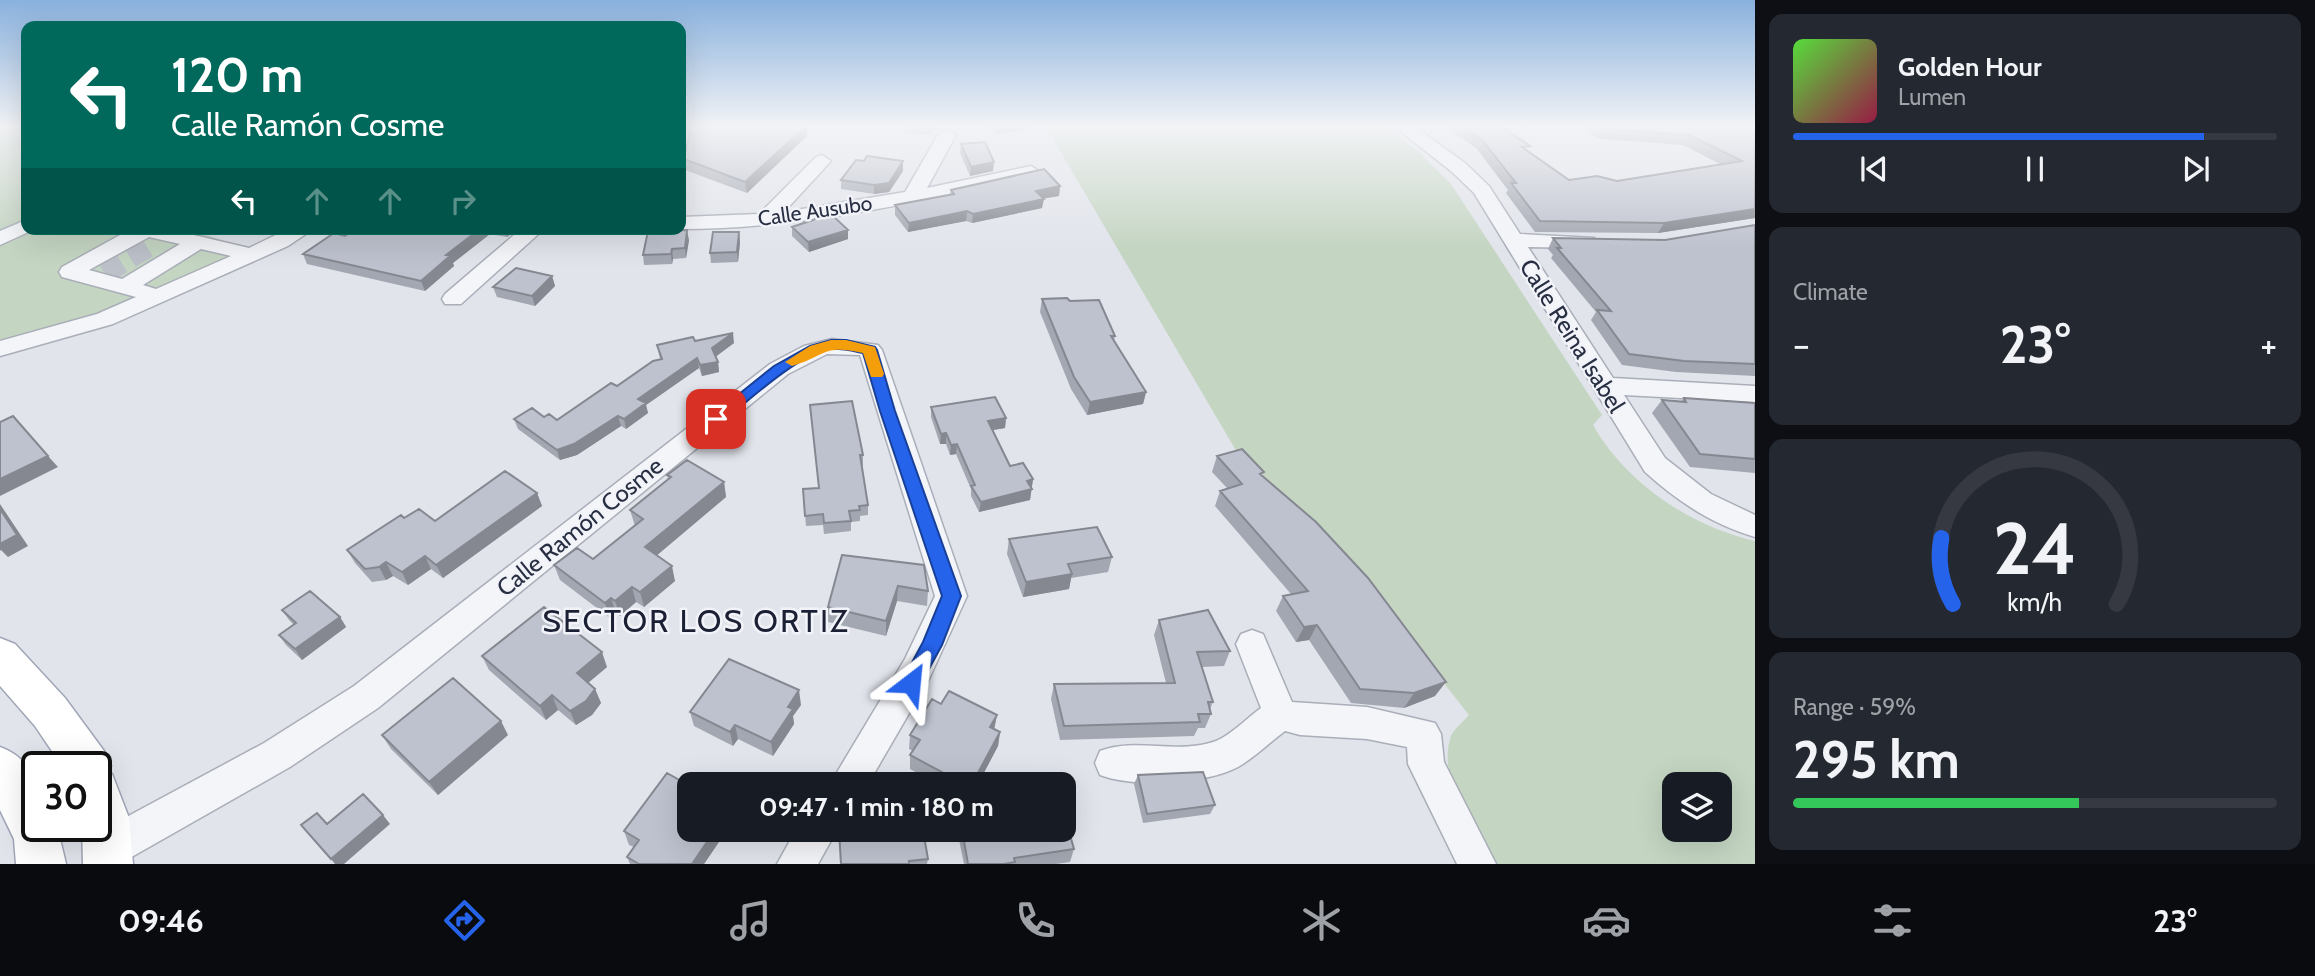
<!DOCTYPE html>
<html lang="en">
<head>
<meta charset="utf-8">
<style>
  body { margin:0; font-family:Cabin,sans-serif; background:#242831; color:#f1f3f6; height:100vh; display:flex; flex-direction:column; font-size:26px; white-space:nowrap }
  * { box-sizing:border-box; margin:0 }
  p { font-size:23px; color:#9ea1a6 }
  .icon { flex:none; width:38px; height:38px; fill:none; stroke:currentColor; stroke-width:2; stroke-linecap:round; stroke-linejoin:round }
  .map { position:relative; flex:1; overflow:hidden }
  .side { display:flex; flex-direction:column; gap:14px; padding:14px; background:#0d0f14; width:560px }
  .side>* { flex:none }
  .top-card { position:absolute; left:21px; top:21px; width:665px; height:214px; border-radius:14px; box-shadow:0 7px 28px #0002; background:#00695c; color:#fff; overflow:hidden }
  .tools { position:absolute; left:1662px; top:772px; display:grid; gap:14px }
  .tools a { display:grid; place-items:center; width:70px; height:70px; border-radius:14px; background:#171b24; box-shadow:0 7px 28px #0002; font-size:35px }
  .speed { position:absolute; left:21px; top:751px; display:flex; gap:14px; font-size:35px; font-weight:700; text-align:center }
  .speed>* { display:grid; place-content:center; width:91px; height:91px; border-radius:50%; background:#171b24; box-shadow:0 7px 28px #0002; line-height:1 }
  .speed .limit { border:4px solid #111; border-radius:10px; background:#fff; color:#111 }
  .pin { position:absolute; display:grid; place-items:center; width:60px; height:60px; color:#fff; margin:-30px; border-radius:14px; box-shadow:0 4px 10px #0006 }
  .me { position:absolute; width:77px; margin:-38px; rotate:29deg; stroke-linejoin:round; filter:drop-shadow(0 0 5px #0008) }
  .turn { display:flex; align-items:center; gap:24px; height:147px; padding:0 35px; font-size:32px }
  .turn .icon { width:91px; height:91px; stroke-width:2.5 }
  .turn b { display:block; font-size:49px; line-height:60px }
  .lanes { display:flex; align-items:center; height:66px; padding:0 35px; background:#0003; justify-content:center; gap:35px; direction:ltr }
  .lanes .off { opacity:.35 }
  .big { font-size:52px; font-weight:700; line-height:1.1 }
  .side .card { flex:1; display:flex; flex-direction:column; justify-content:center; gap:10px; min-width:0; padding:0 24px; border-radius:14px; background:#242831 }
  .side .dial { align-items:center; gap:0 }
  .dial svg { height:182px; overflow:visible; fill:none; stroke:#363941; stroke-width:7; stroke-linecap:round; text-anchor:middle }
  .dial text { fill:#f1f3f6; stroke:none }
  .song { display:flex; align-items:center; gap:21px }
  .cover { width:84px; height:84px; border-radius:10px; background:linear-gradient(135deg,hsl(110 70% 55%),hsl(340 70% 35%)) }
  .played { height:7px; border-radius:4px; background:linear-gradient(90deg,#2563eb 85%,#363941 85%) }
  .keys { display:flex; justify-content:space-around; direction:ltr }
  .heat { display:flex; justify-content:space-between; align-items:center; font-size:38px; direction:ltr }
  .charge { height:10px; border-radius:5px; background:linear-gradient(90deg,#34c759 59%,#363941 0) }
  .trip { position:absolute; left:677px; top:772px; width:399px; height:70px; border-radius:14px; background:#171b24; box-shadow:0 7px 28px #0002; font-weight:700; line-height:70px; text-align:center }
  .tab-bar { display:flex; height:112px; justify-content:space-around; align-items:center; background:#090b0e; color:#9ea1a6 }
  .tab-bar .icon { width:49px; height:49px }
  .tab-bar .selected { color:#2563eb }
  .tab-bar b { font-size:32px; color:#f1f3f6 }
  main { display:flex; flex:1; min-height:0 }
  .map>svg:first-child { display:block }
  .green { fill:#c4d5c2; fill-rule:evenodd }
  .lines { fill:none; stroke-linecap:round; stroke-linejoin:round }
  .minor-tunnel { stroke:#bcc0c9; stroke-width:20; stroke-dasharray:20 10; stroke-linecap:butt }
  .minor-casing { stroke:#aaaeb9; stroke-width:3 }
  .major-casing { stroke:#a0a6b7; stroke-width:3 }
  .minor { fill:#f4f5f8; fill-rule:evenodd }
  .major { fill:#fff; fill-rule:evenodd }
  .wall { fill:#a3a7b1 }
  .shaded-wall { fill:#858890 }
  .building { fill:#bec2ce; stroke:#858890; stroke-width:2 }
  .route { fill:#2563eb; stroke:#184099; stroke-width:2 }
  .slow { fill:#f59e0b }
  .labels { text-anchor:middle; stroke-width:5; stroke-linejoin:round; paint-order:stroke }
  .far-street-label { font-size:21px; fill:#282f43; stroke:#f1f3f8 }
  .street-label { font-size:24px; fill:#282f43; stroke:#f1f3f8 }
  .near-neighbourhood-label { font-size:32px; letter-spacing:2px; fill:#1b2034; stroke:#f1f3f8 }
</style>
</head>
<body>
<main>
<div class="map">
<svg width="1755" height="864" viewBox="0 0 1755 864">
  <rect width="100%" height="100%" fill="#e1e4eb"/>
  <path class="green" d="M0 127H26V229H188L249 249 104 312 0 340Z
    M1046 127H1387L1417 150 1451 184 1602 415 1593 425C1626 483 1690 526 1755 541V864H1482C1466 832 1438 771 1451 736 1454 729 1464 721 1469 715L1373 593 1241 459ZM1675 784H1720V830H1675Z"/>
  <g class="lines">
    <path class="minor-tunnel" d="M105 274 154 244"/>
    <defs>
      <path id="minor" d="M1395 127H1415L1465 163 1489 186 1520 234 1594 238 1597 242 1594 246 1587 248 1528 247 1613 378 1755 386V402L1624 395 1665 458 1711 494 1755 515V537C1712 524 1678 502 1645 472L1474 193 1451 171Z
        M947 130 956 135 927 188 1031 166 1040 172 1031 178C915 202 800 229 681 229V217L759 214 816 157 822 155 831 161 784 212 905 192 938 135Z
        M26 220V229L33 230 0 245V231Z
        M131 229H168L249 248 288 229H313L288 246 113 324 0 356V341L97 314 136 297 62 277 59 272 62 267ZM149 237 180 244 122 279 89 270ZM201 249 231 256 156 289 143 285Z
        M521 229H544L461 304H445L442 299 445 294Z
        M832 339 878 345 882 350 967 596 929 679 868 784H830L905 659 935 596 860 355 827 354 788 374 378 708 290 767 121 863H93L88 849 93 835 264 743 354 686 770 364 804 346Z
        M1252 630 1263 634 1292 702 1367 707 1435 723 1441 734 1444 762 1496 864H1457L1408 764 1407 747 1367 739 1300 735 1285 731C1270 742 1254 758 1238 767 1206 784 1134 788 1100 775L1095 763 1100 751C1136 737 1178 755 1216 741 1231 735 1247 718 1261 708L1236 644 1241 634Z
        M796 830H837L818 864H777Z"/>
      <path id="major" d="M0 638 15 644 65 698 104 751 111 766 108 773 112 774 129 818 133 864H83L82 826H96V766H62L35 726 0 686Z
        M0 747C38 761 37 791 37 826H57L66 864H16L14 839 0 810Z"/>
    </defs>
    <use href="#minor" class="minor-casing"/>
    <use href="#major" class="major-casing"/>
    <use href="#minor" class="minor"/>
    <use href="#major" class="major"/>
  </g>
  <path class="wall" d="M691 127H807V136L747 193 685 170 684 159Z
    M905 127H934L931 135 905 132Z
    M989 127H1027V129L996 134Z
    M1446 127H1502L1528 151 1569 180 1617 181 1722 165 1683 145 1601 139 1592 135 1586 127H1755V218L1658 233 1535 232 1506 193 1508 190 1477 149Z
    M961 144 994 162 993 171 970 176 960 153Z
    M864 161 903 171 889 192 874 194 841 189V180Z
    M1060 186 1059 196 1043 198 1042 208 972 223 966 221 908 232 895 215V205L950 195 951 190Z
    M813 220 848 230V239L809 252 792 236V227Z
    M1755 225V376L1676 372 1622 365 1591 320 1596 312 1551 258 1553 255 1548 249 1553 238 1665 240Z
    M356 229H517L507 237 490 234 453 263 454 266 425 291 307 264 303 254 345 236Z
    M739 232 740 242 738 262 711 263 710 253Z
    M689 240 686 258 673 259 672 264 644 265 643 255Z
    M552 276 555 286 535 306 497 297 493 287Z
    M1042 299 1070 301 1115 336 1114 341 1146 392 1143 404 1087 415 1071 389 1040 312Z
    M695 341 734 343 716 356 718 362 719 372 702 376 699 368 646 405 648 413 626 429 621 426 577 455 560 460 518 429 514 419 544 417 557 420 617 386 660 359 657 345Z
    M1684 398 1755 403V473L1690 467 1652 413 1662 400 1681 401Z
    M931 407 1006 418 1005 428 993 430 1010 466 1033 479 1030 500 979 512 971 496V489L956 454 950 455 946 444H940L931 417Z
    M811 415 863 455V465H861L868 505V515L860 516V521L851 522V531L824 534 823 525 806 526 803 489 819 488Z
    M1217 456 1262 476 1435 696 1404 708 1351 703 1309 640 1296 642 1276 611 1283 596 1291 594 1215 506 1220 491 1227 488 1212 472Z
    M667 475 724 482 726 497 657 555 675 581 644 607 636 602 620 616 616 613 610 618 560 580 554 565 593 559 635 526 630 510 668 479Z
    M537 493 542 506 443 578 431 569 408 585 393 576 386 580 372 582 355 563 347 550 404 518 435 521Z
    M1009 539 1112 557 1108 572 1071 578 1069 589 1023 597 1007 554Z
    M924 565 928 591 927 606 897 601 886 636 828 622V607Z
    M282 610 340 617 346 627 302 660 286 645 279 635 294 625 289 620Z
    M1159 620 1230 651 1224 666 1202 667 1213 702 1210 709 1211 714 1205 728H1198L1194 736 1060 740 1051 699 1054 684 1166 683 1154 635Z
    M482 656 607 667 588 683 595 689 601 703 592 715 576 725 558 710 546 720 489 670Z
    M941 704 997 715 994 729 1000 732 998 746 978 784H937L910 769V755L913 751 909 749 910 735Z
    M801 705 793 716 794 724 773 756 738 739 733 746 694 726 690 712Z
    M382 735H508L438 795 391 749Z
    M1138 775 1215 805 1210 814 1143 823 1134 784Z
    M690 830H727L704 864H630L627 857 634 847 629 845 624 831Z
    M957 830H1064L1074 849 1070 862 1056 864H964Z
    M928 859 927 864H841Z"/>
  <path class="shaded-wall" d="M803 127H807V136L747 193 745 182Z
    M996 127H1027V129L996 134Z
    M903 161V171L889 192 874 194V185Z
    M994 162 993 171 970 176 971 167Z
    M1060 186 1059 196 1035 200 1036 191Z
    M1044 199 1042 208 972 223 973 214Z
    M1755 209V218L1658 233 1664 223Z
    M967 211 966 221 908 232 909 223Z
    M480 229H488L490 234 453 263 454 266 425 291 421 281 446 255Z
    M505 229H517L507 237Z
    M687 230 689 240 686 258 685 248Z
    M848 230V239L809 252 808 242Z
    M739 232 740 242 738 262 737 252Z
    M672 249 673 259 672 264 671 254Z
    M552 276 555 286 535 306 532 296Z
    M733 333 734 343 714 358 712 348Z
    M697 358 699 368 646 405 648 413 626 429 624 419 638 399Z
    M718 362 719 372 702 376 700 365Z
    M1146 392 1143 404 1087 415 1090 402Z
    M618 416 621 426 577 455 560 460 557 450Z
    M1006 418 1005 428 987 431 988 421Z
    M946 433V444H940L941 434Z
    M957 444 956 454 950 455 951 445Z
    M48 456 58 467 0 496V479Z
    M1033 479 1030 500 979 512 981 502Z
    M724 482 726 497 649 562 645 547Z
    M537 493 542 506 443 578 436 565Z
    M0 504 28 546 8 557 1 550 0 551Z
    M425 556 431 569 408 585 402 572Z
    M386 562 393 576 386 580 379 567Z
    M672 566 675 581 644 607 640 592Z
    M1072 574 1069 589 1023 597 1026 582Z
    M898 586 897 601 886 636V621Z
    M632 587 636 602 620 616 615 601Z
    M611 598 616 613 610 618 605 603Z
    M340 617 346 627 302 660 295 649Z
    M1317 625 1309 640 1296 642 1304 627Z
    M602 652 607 667 582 688 577 673Z
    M1446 682 1435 696 1404 708 1414 693Z
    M595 689 601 703 592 715 576 725 570 711Z
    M799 690 801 705 793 716 794 724 773 756 771 742 788 707Z
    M552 695 558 710 546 720 540 706Z
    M997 715 994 730 990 727Z
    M501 721 508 735 438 795 429 782Z
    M735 725 738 739 733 746 730 732Z
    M1000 732 998 746 978 784H972Z
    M383 815 390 824 344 864H335L331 859Z
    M715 830H727L704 864H692Z"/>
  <path class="building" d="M691 127H805L745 182 684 159Z
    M1463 127H1502L1530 146 1522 147 1569 180 1597 176 1617 181 1742 161 1689 135 1606 129 1601 127H1755V209L1664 223 1540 221 1511 183H1516L1482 140Z
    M985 142 994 162 971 167 961 144Z
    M867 156 903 161 889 183 874 185 841 180 856 160 864 161Z
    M1044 169 1060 186 1036 191 1044 199 973 214 967 211 909 223 895 205 954 194 951 190Z
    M822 214H831L848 230 808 242 792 227 813 220Z
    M1755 225V364L1684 361 1629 354 1597 310 1611 311 1557 248H1561L1553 238 1665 240Z
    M356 229H480L446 255 450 256 421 281 303 254 334 233 345 236Z
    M687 230 685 248 672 249 671 254 643 255 648 231Z
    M713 232H739L737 252 710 253Z
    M516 268 552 276 532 296 493 287Z
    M1067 298 1070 301 1099 300 1115 336H1111L1146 392 1090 402 1074 377 1042 299Z
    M733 333 712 348 718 362 700 365 697 358 638 399 646 403 624 419 618 416 574 444 557 450 514 419 532 408 544 417 549 414 557 420 611 383 617 386 653 361 662 359 657 345 693 337 695 341Z
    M995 397 1006 418 988 421 1010 466 1023 463 1033 479 1027 481 1032 489 981 502 971 486 975 485 957 444 951 445 946 433 941 434 931 407Z
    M1684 398 1755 403V459L1700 454 1662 400 1686 402Z
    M852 401 863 455H860L868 505 859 506 860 510 849 511 851 521 824 523 823 514 805 516 803 489 819 488 810 405Z
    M13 416 48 456 0 479V422Z
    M1242 449 1264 472 1260 474 1316 522 1368 578 1446 682 1414 693 1360 689 1317 625 1304 627 1283 596 1308 591 1220 491 1242 484 1217 456Z
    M687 460 724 482 645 547 672 566 640 592 632 587 615 601 611 598 605 603 554 565 577 548 593 559 643 519 630 510 671 477 667 475Z
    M505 471 537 493 436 565 425 556 402 572 386 562 379 567 365 569 347 550 401 515 404 518 419 509 435 521Z
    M0 509 17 535 0 544Z
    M1097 527 1112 557 1068 564 1072 574 1026 582 1009 539Z
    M842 555 924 565 928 591 898 586 886 621 828 607Z
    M310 591 340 617 295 649 279 635 296 623 282 610Z
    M544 607 602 652 577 673 595 689 586 701 570 711 552 695 540 706 482 656Z
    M1208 610 1230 651 1197 652 1213 702H1208L1211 714H1198L1200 722 1064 726 1054 684 1175 683 1159 620Z
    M729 659 799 690 788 707 793 709 771 742 735 725 730 732 690 712Z
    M453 678 501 721 429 782 382 735Z
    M949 691 997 715 990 727 1000 732 972 784H964L910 755 920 740 910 735 932 699 941 704Z
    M1203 772 1215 805 1147 814 1138 775Z
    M667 773 690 786V830H715L692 864H639L627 857 639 840 624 831Z
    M1031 781 1032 784H1010Z
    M363 794 383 815 331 859 301 825 317 813 327 824Z
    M1064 814 1074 849 1014 858 1015 862 1004 864H968L962 830H1064Z
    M839 830H923L928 859 909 861V864H841Z"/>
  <linearGradient id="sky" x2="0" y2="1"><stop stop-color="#89b1dd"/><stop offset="0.51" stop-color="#f2f3f6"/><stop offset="1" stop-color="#f2f3f6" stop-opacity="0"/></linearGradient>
  <rect width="1755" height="248" fill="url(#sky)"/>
  <path class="route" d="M831 340H846L875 347 877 350 895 411 961 596 942 645 918 689 911 692 904 689 901 683 923 642 942 596 880 411 863 353C853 351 841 348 830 349 798 354 747 402 721 423L716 425 708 419 774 366 810 346Z"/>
  <path class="slow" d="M831 340H846L875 347 884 374 882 377H871L863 353C821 344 827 356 792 366L785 362 810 346Z"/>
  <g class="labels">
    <g class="far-street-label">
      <text transform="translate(815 211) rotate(-8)" y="7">Calle Ausubo</text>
    </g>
    <g class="street-label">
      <text transform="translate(1572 336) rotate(58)" y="8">Calle Reina Isabel</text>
      <text transform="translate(580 527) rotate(-39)" y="8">Calle Ramón Cosme</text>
    </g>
    <g class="near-neighbourhood-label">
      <text x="696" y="632">SECTOR LOS ORTIZ</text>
    </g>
  </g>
</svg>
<div class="tools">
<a><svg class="icon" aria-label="layers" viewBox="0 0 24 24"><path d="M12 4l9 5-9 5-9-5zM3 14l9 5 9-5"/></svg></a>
</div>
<div class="speed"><div class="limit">30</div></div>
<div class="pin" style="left:716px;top:419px;background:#d93025"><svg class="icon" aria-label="arrive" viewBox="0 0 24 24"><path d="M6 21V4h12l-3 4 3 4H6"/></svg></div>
<svg class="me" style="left:911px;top:683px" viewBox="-20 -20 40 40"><path d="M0-17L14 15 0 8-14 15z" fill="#2563eb" stroke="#fff" stroke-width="4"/></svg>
<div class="trip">09:47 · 1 min · 180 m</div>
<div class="top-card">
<div class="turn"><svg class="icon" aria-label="left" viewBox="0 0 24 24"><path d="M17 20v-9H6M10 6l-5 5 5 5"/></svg><div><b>120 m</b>Calle Ramón Cosme</div></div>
<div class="lanes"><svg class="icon" aria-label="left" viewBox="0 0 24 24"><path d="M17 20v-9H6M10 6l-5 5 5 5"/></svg><svg class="icon off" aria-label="ahead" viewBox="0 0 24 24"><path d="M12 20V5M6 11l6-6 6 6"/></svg><svg class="icon off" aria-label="ahead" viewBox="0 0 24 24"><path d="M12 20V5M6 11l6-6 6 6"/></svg><svg class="icon off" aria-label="right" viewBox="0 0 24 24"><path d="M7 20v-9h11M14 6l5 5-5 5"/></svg></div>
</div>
</div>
<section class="side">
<div class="card">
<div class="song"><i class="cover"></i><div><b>Golden Hour</b><p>Lumen</p></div></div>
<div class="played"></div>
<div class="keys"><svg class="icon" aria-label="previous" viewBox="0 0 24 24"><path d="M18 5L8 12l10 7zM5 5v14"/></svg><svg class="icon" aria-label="pause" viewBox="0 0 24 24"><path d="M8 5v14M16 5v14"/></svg><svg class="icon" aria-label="next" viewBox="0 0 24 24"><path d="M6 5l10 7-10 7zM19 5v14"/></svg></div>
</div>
<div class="card"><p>Climate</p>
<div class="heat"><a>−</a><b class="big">23°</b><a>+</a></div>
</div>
<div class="card dial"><svg viewBox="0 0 100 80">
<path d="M14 69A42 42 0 1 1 86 69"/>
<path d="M14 69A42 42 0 0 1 9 40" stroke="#2563eb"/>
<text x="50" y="56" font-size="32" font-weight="700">24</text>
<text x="50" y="72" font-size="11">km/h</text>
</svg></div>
<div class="card"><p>Range · 59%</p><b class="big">295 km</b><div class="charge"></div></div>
</section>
</main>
<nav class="tab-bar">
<b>09:46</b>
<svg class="icon selected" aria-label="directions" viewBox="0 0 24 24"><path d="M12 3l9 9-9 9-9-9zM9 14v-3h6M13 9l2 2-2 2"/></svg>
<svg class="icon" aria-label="music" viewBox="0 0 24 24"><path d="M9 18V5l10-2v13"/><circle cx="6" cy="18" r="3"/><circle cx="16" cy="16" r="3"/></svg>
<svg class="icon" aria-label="phone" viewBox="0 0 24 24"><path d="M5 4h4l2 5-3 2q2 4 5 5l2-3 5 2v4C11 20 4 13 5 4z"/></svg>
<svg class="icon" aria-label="climate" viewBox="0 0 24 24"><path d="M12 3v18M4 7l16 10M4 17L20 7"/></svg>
<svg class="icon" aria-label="car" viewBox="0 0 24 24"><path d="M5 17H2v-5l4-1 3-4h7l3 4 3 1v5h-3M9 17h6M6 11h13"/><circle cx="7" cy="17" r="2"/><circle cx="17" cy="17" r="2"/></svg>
<svg class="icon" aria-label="filters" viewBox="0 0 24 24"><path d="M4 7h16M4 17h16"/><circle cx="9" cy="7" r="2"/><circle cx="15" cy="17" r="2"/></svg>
<b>23°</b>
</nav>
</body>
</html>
